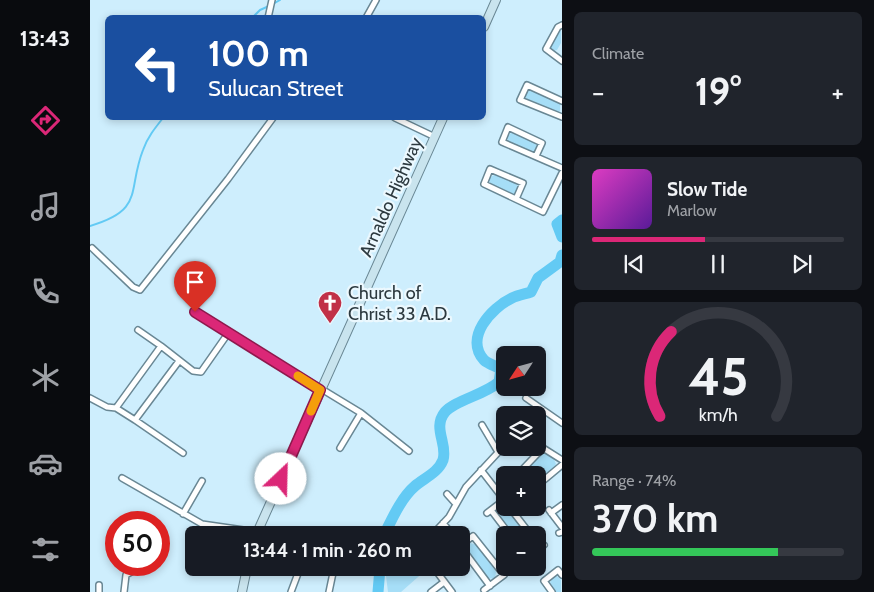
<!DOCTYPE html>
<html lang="en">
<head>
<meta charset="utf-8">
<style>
  body { margin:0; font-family:Cabin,sans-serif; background:#20242c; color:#f1f3f6; height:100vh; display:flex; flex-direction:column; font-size:19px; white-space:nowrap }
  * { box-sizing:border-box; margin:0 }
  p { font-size:16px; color:#9ea1a6 }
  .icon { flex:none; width:28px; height:28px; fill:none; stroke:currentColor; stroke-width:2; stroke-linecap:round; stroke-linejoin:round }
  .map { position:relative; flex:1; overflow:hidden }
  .sheet { display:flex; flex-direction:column; gap:12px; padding:12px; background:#0d0f14; width:312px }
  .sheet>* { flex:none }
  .hud { position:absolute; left:15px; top:15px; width:381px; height:105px; border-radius:8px; box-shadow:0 2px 8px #0003; background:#1a4fa0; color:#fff; overflow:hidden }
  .needle { width:32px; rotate:234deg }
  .fabs { position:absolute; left:406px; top:346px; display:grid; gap:10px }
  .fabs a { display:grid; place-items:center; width:50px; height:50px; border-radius:8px; background:#171b24; box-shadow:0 2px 8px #0003; font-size:25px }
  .speed { position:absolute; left:15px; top:511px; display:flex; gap:10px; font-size:25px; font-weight:700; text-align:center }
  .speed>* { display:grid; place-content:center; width:65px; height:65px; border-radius:50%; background:#171b24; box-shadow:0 2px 8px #0003; line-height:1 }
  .speed .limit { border:8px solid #d22; background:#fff; color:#111 }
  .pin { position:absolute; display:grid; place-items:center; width:42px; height:42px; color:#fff; margin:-51px -21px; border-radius:50% 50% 50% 0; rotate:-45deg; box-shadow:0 0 5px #0007 }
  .pin .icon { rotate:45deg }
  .me { position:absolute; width:55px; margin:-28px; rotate:24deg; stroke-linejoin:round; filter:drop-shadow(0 0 4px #0008) }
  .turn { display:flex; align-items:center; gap:18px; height:105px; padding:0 20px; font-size:22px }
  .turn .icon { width:65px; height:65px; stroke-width:2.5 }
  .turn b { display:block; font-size:35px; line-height:42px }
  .big { font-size:38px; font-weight:700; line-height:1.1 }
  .sheet .tile { flex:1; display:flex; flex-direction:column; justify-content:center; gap:8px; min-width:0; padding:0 18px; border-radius:8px; background:#20242c }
  .sheet .dial { align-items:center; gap:0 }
  .dial svg { height:130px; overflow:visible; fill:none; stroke:#363941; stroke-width:7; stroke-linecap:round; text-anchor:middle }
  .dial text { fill:#f1f3f6; stroke:none }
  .song { display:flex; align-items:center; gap:15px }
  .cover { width:60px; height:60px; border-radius:8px; background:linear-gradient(135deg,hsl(310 70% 55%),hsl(270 70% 35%)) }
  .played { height:5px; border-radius:2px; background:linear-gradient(90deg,#db2777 45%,#363941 45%) }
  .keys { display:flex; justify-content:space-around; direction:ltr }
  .heat { display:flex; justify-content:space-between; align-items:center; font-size:28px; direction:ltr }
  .charge { height:8px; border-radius:4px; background:linear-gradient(90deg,#34c759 74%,#363941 0) }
  .trip { position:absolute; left:95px; top:526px; width:285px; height:50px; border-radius:8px; background:#171b24; box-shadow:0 2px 8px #0003; font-weight:700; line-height:50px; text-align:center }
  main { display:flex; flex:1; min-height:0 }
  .tabs { display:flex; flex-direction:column; width:90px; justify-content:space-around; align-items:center; background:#090b0e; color:#9ea1a6 }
  .tabs .icon { width:35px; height:35px }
  .tabs .selected { color:#db2777 }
  .tabs b { font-size:22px; color:#f1f3f6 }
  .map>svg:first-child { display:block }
  .green { fill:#a6def7 }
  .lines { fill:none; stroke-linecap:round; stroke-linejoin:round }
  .stream { stroke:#63caf4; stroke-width:2 }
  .river { stroke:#63caf4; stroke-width:11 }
  .street-casing { stroke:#698794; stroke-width:8 }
  .secondary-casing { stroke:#698794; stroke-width:10 }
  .street { stroke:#fff; stroke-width:5 }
  .secondary { stroke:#c9e4ee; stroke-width:8 }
  .route-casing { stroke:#8e194d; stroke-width:12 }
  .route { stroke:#db2777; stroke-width:9 }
  .slow { stroke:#f59e0b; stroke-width:9 }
  .labels { text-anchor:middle; stroke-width:4.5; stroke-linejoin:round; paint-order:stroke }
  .street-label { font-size:18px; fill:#2c393f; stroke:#ebf8fe }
  .poi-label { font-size:18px; fill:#2c393f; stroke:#ebf8fe; text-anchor:start }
</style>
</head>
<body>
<main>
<nav class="tabs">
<b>13:43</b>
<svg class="icon selected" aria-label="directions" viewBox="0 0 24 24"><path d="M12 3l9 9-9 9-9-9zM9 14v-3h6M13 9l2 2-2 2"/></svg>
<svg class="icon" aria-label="music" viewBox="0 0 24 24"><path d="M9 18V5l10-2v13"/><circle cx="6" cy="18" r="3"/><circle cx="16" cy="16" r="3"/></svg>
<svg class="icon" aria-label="phone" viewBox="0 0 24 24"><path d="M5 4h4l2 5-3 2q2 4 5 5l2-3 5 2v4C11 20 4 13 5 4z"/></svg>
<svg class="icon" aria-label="climate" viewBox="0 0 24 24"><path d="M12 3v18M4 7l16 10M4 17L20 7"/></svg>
<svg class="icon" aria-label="car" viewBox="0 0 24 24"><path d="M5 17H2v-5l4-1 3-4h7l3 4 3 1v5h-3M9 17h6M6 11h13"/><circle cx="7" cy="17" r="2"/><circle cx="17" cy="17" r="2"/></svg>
<svg class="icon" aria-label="filters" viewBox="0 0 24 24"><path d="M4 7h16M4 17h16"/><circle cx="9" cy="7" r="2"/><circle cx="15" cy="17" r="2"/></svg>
</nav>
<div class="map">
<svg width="472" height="592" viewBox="0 0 472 592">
  <rect width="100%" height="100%" fill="#ceeefd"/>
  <path class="green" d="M471 30V43L467 50 463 51 460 46Z
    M441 89 470 102V111L465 113 437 100 435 95Z
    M422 132 447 143 446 151 443 153 419 143 417 137Z
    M406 174 426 184 429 187 425 195H421L400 185 399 178Z
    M452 454 457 453 463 457 466 464 464 468 448 480V475H435L436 469Z
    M414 506 417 508 437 535H423L407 513 409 508Z
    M380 543 387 545 406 572 405 579 398 578 377 551Z
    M295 568H334L336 570 311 592H298Z
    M467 576 471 580V592H466L460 583 462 578Z"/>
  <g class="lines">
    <path class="stream" d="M183 4 190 0
      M162 18 170 10 179 6
      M0 226C55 210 37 191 53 150 57 138 65 128 73 118"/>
    <path class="river" d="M472 220 467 224 472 237
      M294 535C302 519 311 498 325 486 334 478 348 473 353 460 358 444 342 428 355 412 366 400 394 395 409 382L411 369C406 366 398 364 394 360 374 338 401 308 422 298 428 295 435 294 441 292L448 278 470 262 472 255
      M288 592 290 568"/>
    <defs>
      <path id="street" d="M178 18 182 0
        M276 18 286 0
        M472 25 468 27 456 49 472 61
        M472 101 437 85 430 100 472 117
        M305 118 345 137
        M446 156 452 143 418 127 412 142 472 168
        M426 199 433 183 400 169 394 184 453 212 472 173
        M2 248 43 287 50 290 138 179 183 118
        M105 312 271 413 250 448
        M48 330 71 346
        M0 398 17 407 26 408 71 346 103 371 111 372 139 332
        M436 398 472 423
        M26 408 45 420 89 361
        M271 413 319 451
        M442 415 448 407
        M45 420 93 453
        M392 425 408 452
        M391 470 415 501
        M432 475 430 472 453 448 472 460
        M32 478 112 524 167 532
        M448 485 472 465
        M357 494 366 504
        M420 508 441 535
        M401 510 420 535
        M459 510 472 527
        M397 513 414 500
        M461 513 472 505
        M93 514 112 481
        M353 523 363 535
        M469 533 472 532
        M342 535 359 517 376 487 415 445
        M371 545 383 536 414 575 394 590
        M371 547 400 586
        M448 550 454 545
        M344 568 362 592
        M9 592V585
        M34 592 36 575 53 565
        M201 592 210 568
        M239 592 244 568
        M341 592 354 582
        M462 592 454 581 468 570 472 575"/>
      <path id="secondary" d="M394 27 406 0
        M166 535 353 118
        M152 592 157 568"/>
    </defs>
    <use href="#street" class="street-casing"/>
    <use href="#secondary" class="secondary-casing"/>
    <use href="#street" class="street"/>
    <use href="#secondary" class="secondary"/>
  </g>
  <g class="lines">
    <defs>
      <path id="route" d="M105 312 230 390 191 479"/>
    </defs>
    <use href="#route" class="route-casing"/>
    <use href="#route" class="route"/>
    <path class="slow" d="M208 376 230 390 221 411"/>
  </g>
  <defs>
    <symbol id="church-pin" viewBox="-11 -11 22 30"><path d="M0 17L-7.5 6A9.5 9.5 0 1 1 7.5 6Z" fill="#c13047" stroke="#ebf8fe"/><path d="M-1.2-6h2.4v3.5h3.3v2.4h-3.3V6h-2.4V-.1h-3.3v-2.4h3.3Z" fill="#fff"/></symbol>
  </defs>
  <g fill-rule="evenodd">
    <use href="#church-pin" x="226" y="289" width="28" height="38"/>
  </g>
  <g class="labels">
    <g class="street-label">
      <text transform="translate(301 197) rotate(-66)" y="6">Arnaldo Highway</text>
    </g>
    <g class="poi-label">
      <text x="258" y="299">Church of<tspan x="258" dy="21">Christ 33 A.D.</tspan></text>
    </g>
  </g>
</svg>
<div class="fabs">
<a><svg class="needle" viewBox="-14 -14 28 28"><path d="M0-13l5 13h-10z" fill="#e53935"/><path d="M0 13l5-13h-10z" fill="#9ea1a6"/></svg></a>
<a><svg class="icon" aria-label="layers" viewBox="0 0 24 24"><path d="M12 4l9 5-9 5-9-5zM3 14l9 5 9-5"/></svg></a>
<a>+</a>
<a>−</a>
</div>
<div class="speed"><div class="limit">50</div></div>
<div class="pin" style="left:105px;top:312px;background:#d93025"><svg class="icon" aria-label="arrive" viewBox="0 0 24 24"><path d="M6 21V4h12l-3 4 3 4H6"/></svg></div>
<svg class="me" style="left:191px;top:479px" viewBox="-20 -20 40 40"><circle r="19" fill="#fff"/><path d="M0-13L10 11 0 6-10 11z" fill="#db2777"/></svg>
<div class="trip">13:44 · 1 min · 260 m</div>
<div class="hud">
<div class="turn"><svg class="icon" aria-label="left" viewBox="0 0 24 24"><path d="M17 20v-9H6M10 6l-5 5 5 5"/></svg><div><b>100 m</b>Sulucan Street</div></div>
</div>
</div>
<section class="sheet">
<div class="tile"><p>Climate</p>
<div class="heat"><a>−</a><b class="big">19°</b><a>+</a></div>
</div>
<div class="tile">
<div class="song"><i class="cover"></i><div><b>Slow Tide</b><p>Marlow</p></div></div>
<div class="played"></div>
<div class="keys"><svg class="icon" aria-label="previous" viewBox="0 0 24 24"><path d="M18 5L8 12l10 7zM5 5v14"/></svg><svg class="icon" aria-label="pause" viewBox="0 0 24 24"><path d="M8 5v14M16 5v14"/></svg><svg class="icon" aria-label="next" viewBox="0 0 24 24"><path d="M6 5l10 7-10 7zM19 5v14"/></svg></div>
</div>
<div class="tile dial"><svg viewBox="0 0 100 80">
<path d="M14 69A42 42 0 1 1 86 69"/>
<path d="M14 69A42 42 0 0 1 21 17" stroke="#db2777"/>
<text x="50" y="56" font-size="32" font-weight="700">45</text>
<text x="50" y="72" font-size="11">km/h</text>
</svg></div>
<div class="tile"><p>Range · 74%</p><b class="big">370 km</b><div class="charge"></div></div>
</section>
</main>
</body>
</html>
